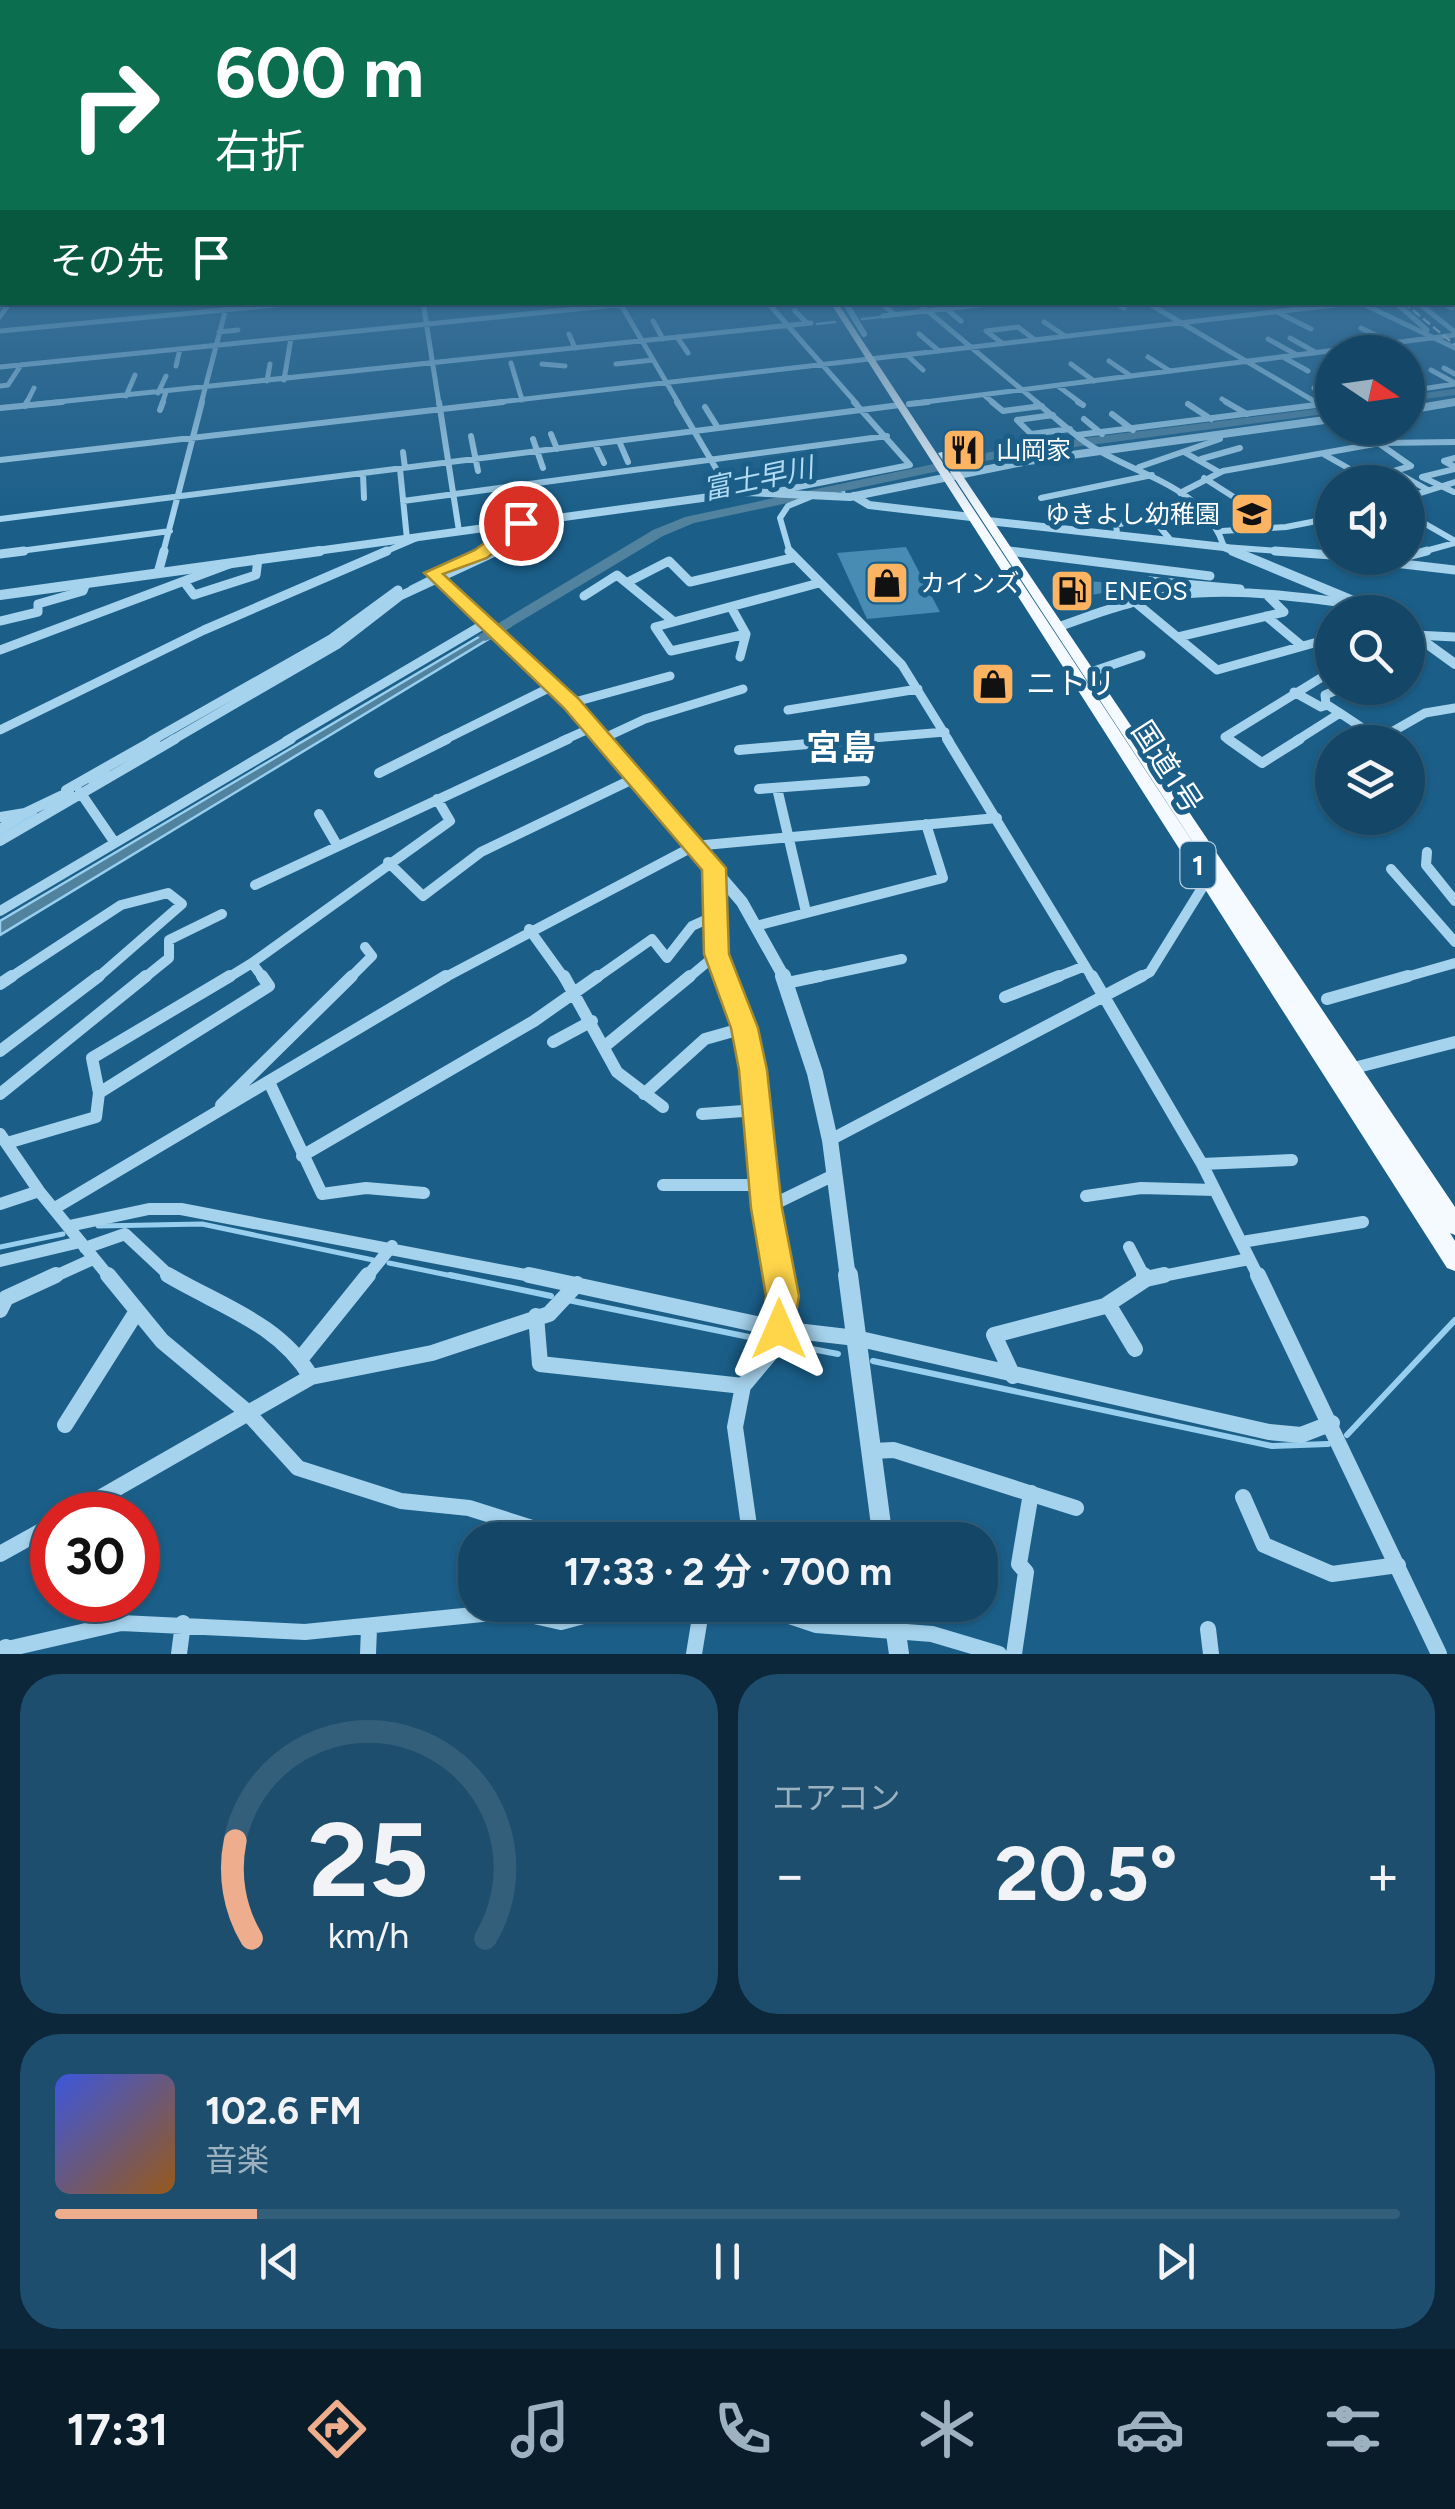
<!DOCTYPE html>
<html lang="ja">
<head>
<meta charset="utf-8">
<style>
  body { margin:0; font-family:Figtree,"Noto Sans JP",sans-serif; background:#1d4e6d; color:#f1f3f6; height:100vh; display:flex; flex-direction:column; font-size:38px; white-space:nowrap }
  * { box-sizing:border-box; margin:0 }
  p { font-size:32px; color:#9db2c0 }
  .icon { flex:none; width:55px; height:55px; fill:none; stroke:currentColor; stroke-width:2; stroke-linecap:round; stroke-linejoin:round }
  .map { position:relative; height:1654px; overflow:hidden }
  .details { display:flex; flex-direction:column; gap:20px; padding:20px; background:#0b2739; flex:1 }
  .details>* { flex:none }
  .hud { position:absolute; left:0px; top:0px; width:1455px; height:305px; box-shadow:0 2px 8px #0004,0 0 0 2px #335f7b; background:#0b6e4f; color:#fff; overflow:hidden }
  .needle { width:65px; rotate:103deg }
  .fabs { position:absolute; left:1315px; top:335px; display:grid; gap:20px }
  .fabs a { display:grid; place-items:center; width:110px; height:110px; border-radius:50%; background:#144767; box-shadow:0 2px 8px #0004,0 0 0 2px #335f7b; font-size:50px }
  .speed { position:absolute; left:30px; top:1492px; display:flex; gap:20px; font-size:50px; font-weight:700; text-align:center }
  .speed>* { display:grid; place-content:center; width:130px; height:130px; border-radius:50%; background:#144767; box-shadow:0 2px 8px #0004,0 0 0 2px #335f7b; line-height:1 }
  .speed .limit { border:15px solid #d22; background:#fff; color:#111 }
  .pin { position:absolute; display:grid; place-items:center; width:85px; height:85px; color:#fff; margin:-42px; border:5px solid #fff; border-radius:50%; box-shadow:0 2px 10px #0007 }
  .me { position:absolute; width:110px; margin:-55px; rotate:0deg; stroke-linejoin:round; filter:drop-shadow(0 0 8px #0008) }
  .turn { display:flex; align-items:center; gap:35px; height:210px; padding:0 50px; font-size:45px }
  .turn .icon { width:130px; height:130px; stroke-width:2.5 }
  .turn b { display:block; font-size:70px; line-height:85px }
  .then { display:flex; align-items:center; height:95px; padding:0 50px; background:#0003; gap:20px; font-size:38px }
  .big { font-size:75px; font-weight:700; line-height:1.1 }
  .details .card { flex:1; display:flex; flex-direction:column; justify-content:center; gap:15px; min-width:0; padding:0 35px; border-radius:40px; background:#1d4e6d }
  .details .dial { align-items:center; gap:0 }
  .dial svg { height:260px; overflow:visible; fill:none; stroke:#335f7b; stroke-width:7; stroke-linecap:round; text-anchor:middle }
  .dial text { fill:#f1f3f6; stroke:none }
  .song { display:flex; align-items:center; gap:30px }
  .cover { width:120px; height:120px; border-radius:15px; background:linear-gradient(135deg,hsl(230 70% 55%),hsl(30 70% 35%)) }
  .played { height:10px; border-radius:5px; background:linear-gradient(90deg,#eead8d 15%,#335f7b 15%) }
  .keys { display:flex; justify-content:space-around; direction:ltr }
  .heat { display:flex; justify-content:space-between; align-items:center; font-size:55px; direction:ltr }
  .details .tiles { flex:1; display:grid; gap:20px; grid-template-columns:1fr 1fr }
  .card:last-child { grid-column:span 2 }
  .trip { position:absolute; left:458px; top:1522px; width:540px; height:100px; border-radius:40px; background:#144767; box-shadow:0 2px 8px #0004,0 0 0 2px #335f7b; font-weight:700; line-height:100px; text-align:center }
  .dock { display:flex; height:160px; justify-content:space-around; align-items:center; background:#081c29; color:#9db2c0 }
  .dock .icon { width:70px; height:70px }
  .dock .selected { color:#eead8d }
  .dock b { font-size:45px; color:#f1f3f6 }
  .map>svg:first-child { display:block }
  .water { fill:#51829e; stroke:#98cfee; stroke-width:2.5 }
  .lines { fill:none; stroke-linecap:round; stroke-linejoin:round }
  .stream-far3 { stroke:#98cfee; stroke-width:2.5 }
  .stream-far2 { stroke:#98cfee; stroke-width:4 }
  .stream-far1 { stroke:#98cfee; stroke-width:5 }
  .stream { stroke:#98cfee; stroke-width:6 }
  .river { fill:#51829e; fill-rule:evenodd }
  .building { fill:#488bb3 }
  .minor-far5 { stroke:#a5d2ec; stroke-width:5 }
  .minor-far4 { stroke:#a5d2ec; stroke-width:6 }
  .minor-far3 { stroke:#a5d2ec; stroke-width:9 }
  .minor-far2 { stroke:#a5d2ec; stroke-width:10 }
  .minor-far1 { stroke:#a5d2ec; stroke-width:12 }
  .minor { stroke:#a5d2ec; stroke-width:16 }
  .tertiary-far5 { stroke:#a5d2ec; stroke-width:6 }
  .tertiary-far4 { stroke:#a5d2ec; stroke-width:8 }
  .tertiary-far3 { stroke:#a5d2ec; stroke-width:10 }
  .tertiary-far2 { stroke:#a5d2ec; stroke-width:12 }
  .tertiary-far1 { stroke:#a5d2ec; stroke-width:16 }
  .tertiary { stroke:#a5d2ec; stroke-width:20 }
  .secondary { fill:#d1e9f9; fill-rule:evenodd }
  .trunk { fill:#f4faff; fill-rule:evenodd }
  .rail { stroke:#fff; stroke-width:2.5; stroke-dasharray:9 4; stroke-linecap:butt }
  .route { fill:#ffd54a; stroke:#a68a30; stroke-width:2.5 }
  .labels { text-anchor:middle; stroke-width:10; stroke-linejoin:round; paint-order:stroke }
  .far-poi-label { font-size:25px; fill:#fff; stroke:#1b5f89; text-anchor:start }
  .far-water-label { font-size:28px; font-style:italic; fill:#b1dbf3; stroke:#1b5f89 }
  .shield { fill:#1b5f89; stroke:#bbcfdc; stroke-width:2.5 }
  .shield-label { font-size:28px; font-weight:bold; fill:#fff }
  .poi-label { font-size:30px; fill:#fff; stroke:#1b5f89; text-anchor:start }
  .street-label { font-size:30px; fill:#fff; stroke:#1b5f89 }
  .quarter-label { font-size:35px; font-weight:bold; fill:#fff; stroke:#1b5f89 }
</style>
</head>
<body>
<div class="map">
<svg width="1455" height="1654" viewBox="0 0 1455 1654">
  <rect width="100%" height="100%" fill="#1b5f89"/>
  <path class="water" d="M504 622 510 626 0 935V921Z"/>
  <g class="lines">
    <path class="stream-far3" d="M862 319 882 317
      M817 324 835 322
      M833 488 844 492
      M410 587 428 578"/>
    <path class="stream-far2" d="M90 782 108 772
      M1 835 35 813"/>
    <path class="stream-far1" d="M98 1226 202 1224 373 1260
      M0 1247 63 1234
      M389 1263 462 1278"/>
    <path class="stream" d="M450 1275 551 1296
      M568 1300 764 1340
      M786 1344 838 1354
      M873 1361 1272 1446 1328 1444
      M1347 1435 1455 1320"/>
    <path class="river" d="M1455 389V395L1408 401V395Z
      M1332 407V413L1014 455 694 523 663 536 491 639 485 641 477 636 653 530 685 517 1014 447Z"/>
  </g>
  <path class="building" d="M906 547 940 612 867 619 837 553Z
    M1088 581 1125 584V589L1057 601 1050 591 1085 585 1090 591Z"/>
  <g class="lines">
    <path class="minor-far5" d="M423 302 439 404
      M767 302 857 404
      M880 302 894 314
      M917 302 1039 404
      M938 302 961 321
      M1114 302 1124 308
      M1146 302 1319 404
      M1359 302 1455 348
      M1395 302 1427 330
      M1417 302 1455 332
      M1439 302 1452 308
      M620 303 679 404
      M795 311 807 323
      M1279 313 1311 329
      M883 316 1005 302
      M653 321 663 339
      M1044 322 1065 336
      M1361 328 1392 343
      M0 331 308 302
      M219 332 238 330
      M569 334 575 348
      M919 334 939 351
      M677 337 688 353
      M1290 338 1315 352
      M1268 339 1297 355
      M1002 343 986 331 1018 327 1035 340
      M907 355 923 370
      M1148 357 1170 371
      M1283 357 1308 371
      M1109 361 1131 376
      M511 363 522 400
      M542 364 565 366
      M616 364 653 360
      M1071 364 1094 381
      M176 366 180 349
      M0 367 646 302
      M1444 368 1455 374
      M1431 370 1455 383
      M284 380 291 338
      M267 381 270 364
      M0 386 8 385 21 365
      M1058 386 1082 404
      M1314 388 1332 399
      M1408 391 1455 384
      M158 393 166 376
      M984 395 995 404
      M126 396 135 375
      M1222 399 1230 404
      M26 404 34 388
      M38 404 811 323
      M162 404 166 392
      M201 404 226 308
      M482 404 1361 302
      M909 404 1455 335
      M1324 404 1332 403"/>
    <path class="minor-far4" d="M439 402 459 531
      M677 402 731 494
      M992 402 1003 411 1042 406
      M1036 402C1052 415 1068 430 1085 442 1133 476 1204 483 1224 547L1308 553
      M1078 402 1083 405
      M1226 402 1247 414
      M1314 402 1332 412
      M909 404 928 402
      M1188 404 1211 419
      M25 406 27 402
      M705 407 718 428
      M0 408 62 402
      M160 410 163 402
      M1112 414 1133 430
      M1084 419 1102 434
      M1017 420 1031 434 1070 429
      M1017 420 1053 415
      M1357 428 1411 466 1394 471 1428 490
      M551 434 557 449
      M1077 435 1332 403
      M471 436 478 471
      M533 439 543 468
      M619 441 628 462
      M595 444 604 463
      M403 452 405 468
      M1184 452 1219 472
      M1325 455 1348 468
      M1455 458 1444 461 1455 467
      M1201 459 1240 448
      M0 460 503 402
      M1139 467 1220 439
      M400 469 407 539
      M363 474 364 498
      M1422 477 1454 492
      M1422 477 1455 469
      M1204 478 1240 501
      M773 492 910 465 854 402
      M1180 493 1223 471 1380 443 1455 442
      M1408 497 1455 482
      M1041 498 1152 475
      M403 501 887 436
      M1408 514 1455 541
      M0 519 900 405
      M1222 531 1286 527 1332 518
      M1117 533 1116 525 1150 516 1169 538
      M1009 551 1027 553
      M5 553 170 531
      M163 553 202 402
      M382 553 417 538
      M493 553 536 521
      M790 553 780 518 788 506 810 497
      M1418 553 1455 543"/>
    <path class="minor-far3" d="M789 551 902 665 949 741
      M1009 551 1210 576
      M1275 551 1332 555
      M0 554 24 551
      M1408 556 1427 551
      M1351 558 1455 570
      M158 573 164 551
      M1150 581 1240 589
      M628 582 669 561 690 582 792 558
      M185 583 194 595 256 575 258 559
      M584 596 617 575 673 621
      M1135 602 1217 670 1332 638
      M731 607 746 634 740 657
      M1266 616 1302 646
      M0 621 38 612V604L83 591 86 583
      M1058 627C1082 619 1106 609 1131 603 1203 584 1281 594 1353 604
      M746 634 671 651 655 627 819 583
      M1415 635 1455 637
      M1178 637 1284 612 1268 596
      M0 650 232 563
      M1088 673 1141 655
      M1339 689 1325 695 1326 704 1340 713
      M1294 692 1321 707 1327 705
      M571 703 670 676
      M788 710 918 689
      M0 730 204 630 387 551
      M602 739 645 719 743 689
      M151 741 331 639 398 590
      M171 741 338 644 400 596 497 551
      M286 741 486 623
      M442 741 553 686
      M562 741 591 728
      M837 741 945 732
      M1231 741 1225 737 1332 671
      M1296 741 1340 713 1379 739
      M1376 741 1425 713 1455 708"/>
    <path class="minor-far2" d="M947 739 1093 979
      M1228 739 1262 763 1300 739
      M1375 742 1380 739
      M739 750 866 739
      M379 773 447 739
      M777 788 806 912
      M759 789 865 781
      M66 790 156 739
      M319 814 337 845
      M0 817 25 813 69 792
      M0 829 20 816
      M0 841 175 739
      M115 843 291 739
      M1427 852 1426 865 1455 901
      M388 862 423 896 481 852 635 778
      M714 868 717 954 726 979
      M1391 869 1455 942
      M255 885 568 739
      M0 911 115 843 80 792
      M756 926 943 878 926 824
      M529 929 565 979
      M8 979 121 905 168 893 182 904 96 979
      M143 979 169 958V940L222 914
      M226 979 252 963
      M264 979 252 963 450 821 437 799
      M349 979 372 956 365 947
      M442 979 694 846 997 818
      M595 979 652 939 667 958 692 926 712 917
      M687 979 717 954
      M808 979 902 959
      M1052 979 1085 966
      M1137 979 1150 972 1207 880
      M1399 979 1455 963"/>
    <path class="minor-far1" d="M564 976 617 1072 663 1107
      M725 976C761 1074 760 1176 779 1278
      M1092 976 1202 1164 1259 1278
      M787 983 820 976
      M0 984 12 976
      M1005 997 1059 976
      M1327 999 1408 976
      M553 1042 592 1021
      M605 1046 690 976
      M0 1051 99 976
      M1350 1069 1455 1042
      M269 1082 322 1194 366 1188 424 1193
      M99 1093 269 986 262 976
      M0 1094 146 976
      M644 1094 705 1039 744 1028
      M221 1105 352 976
      M702 1114 757 1110
      M0 1134 39 1191 110 1278
      M830 1140 1142 976
      M7 1143 96 1117 99 1093 92 1058 230 976
      M302 1156 534 1021 598 976
      M1202 1164 1292 1160
      M663 1185H764
      M1086 1196 1141 1188 1215 1190
      M0 1204 39 1191
      M55 1208 446 976
      M766 1208 834 1175
      M69 1226 149 1209H181L541 1278
      M1242 1242 1363 1222
      M1129 1247 1145 1278
      M85 1248 125 1234 172 1278
      M0 1261 80 1242
      M51 1278 93 1259
      M366 1278 392 1246
      M1152 1278 1249 1259"/>
    <path class="minor" d="M108 1275 162 1341 246 1411 298 1468 401 1501 469 1508 570 1540
      M168 1275C220 1306 279 1323 311 1377
      M529 1275 779 1329 856 1338 1269 1432 1301 1435 1332 1423
      M1144 1275 1146 1279
      M1258 1275 1439 1654
      M1108 1304 1135 1349
      M0 1310 6 1298 56 1275
      M536 1316 540 1364 743 1386
      M302 1357 368 1275
      M1013 1376 994 1335 1105 1306 1146 1279 1164 1275
      M65 1425 137 1311
      M872 1451 894 1450 1076 1508
      M1243 1497 1264 1545 1332 1574 1398 1565
      M70 1515 311 1377 432 1353 549 1314 577 1284
      M751 1540 735 1427 743 1386 769 1355 779 1329 778 1275
      M0 1554 52 1525
      M757 1605 816 1625 932 1634 999 1654
      M1208 1629 1211 1654
      M3 1650 121 1623 305 1632 512 1611 561 1622 624 1605
      M179 1654 183 1623
      M368 1654 369 1629
      M694 1654 702 1605
      M1014 1654 1026 1572 1019 1564 1031 1493"/>
    <path class="tertiary-far5" d="M845 302 864 334
      M1443 404 1455 402"/>
    <path class="tertiary-far4" d="M1408 410 1455 402
      M854 496 869 505 971 517
      M988 521 1224 547 1239 553
      M302 553 746 492 850 497 1028 461 1332 419"/>
    <path class="tertiary-far3" d="M1233 551 1380 612
      M437 578 571 703 604 741
      M0 595 320 551
      M1408 630 1455 664"/>
    <path class="tertiary-far2" d="M602 739 742 902 785 979"/>
    <path class="tertiary-far1" d="M783 976 815 1073 830 1140 848 1278"/>
    <path class="tertiary" d="M848 1275 883 1540
      M892 1605 899 1654
      M5 1654 6 1649"/>
    <path class="secondary" d="M7 302H14L0 320V313Z"/>
    <path class="trunk" d="M830 302H837L1219 882 938 453 946 451 1455 1207V1235L1450 1233 1455 1241V1271L1447 1268Z"/>
    <path class="rail" d="M1403 302 1455 345"/>
  </g>
  <linearGradient id="sky" x2="0" y2="1"><stop stop-color="#0f344b"/><stop offset="0.55" stop-color="#396f97"/><stop offset="1" stop-color="#396f97" stop-opacity="0"/></linearGradient>
  <rect width="1455" height="516" fill="url(#sky)"/>
  <path class="route" d="M515 520 529 523 487 558 443 574 578 698 726 868 729 954 758 1028 767 1070 782 1208 799 1296 791 1341 779 1346 767 1341 762 1329 766 1296 751 1208 739 1070 731 1028 704 954 702 870 564 708 424 573 475 550Z"/>
  <defs>
    <symbol id="restaurant-square" viewBox="-11 -11 22 22"><rect x="-9" y="-9" width="18" height="18" rx="4" fill="#fdb462" stroke="#1b5f89"/><path d="M-5-6h1v4h1v-4h1v4h1v-4h1v5L-1.5 .5V6h-2V.5L-5-1ZM5-6V6H3V1.5H1.5Q1.5-4 5-6Z" fill="#111"/></symbol>
    <symbol id="school-square" viewBox="-11 -11 22 22"><rect x="-9" y="-9" width="18" height="18" rx="4" fill="#fdb462" stroke="#1b5f89"/><path d="M0-5L7-2L0 1L-7-2ZM-4 1L0 2.5L4 1V4Q0 6-4 4Z" fill="#111"/></symbol>
    <symbol id="shop-square" viewBox="-11 -11 22 22"><rect x="-9" y="-9" width="18" height="18" rx="4" fill="#fdb462" stroke="#1b5f89"/><path d="M-5-2.5h2.3a2.7 3.5 0 0 1 5.4 0H5L5.5 6h-11ZM-1.5-2.5h3a1.5 2.3 0 0 0-3 0Z" fill="#111"/></symbol>
    <symbol id="fuel-square" viewBox="-11 -11 22 22"><rect x="-9" y="-9" width="18" height="18" rx="4" fill="#fdb462" stroke="#1b5f89"/><path d="M-5.5-6h7V0h2V4h1.3V-2.5L3-4.5l.8-.8L6-3V5H2.5V1h-1V6h-7ZM-4.2-4.7v3.2H.2V-4.7Z" fill="#111"/></symbol>
  </defs>
  <g fill-rule="evenodd">
    <use href="#restaurant-square" x="939" y="425" width="50" height="50"/>
    <use href="#school-square" x="1227" y="489" width="50" height="50"/>
    <use href="#shop-square" x="862" y="558" width="50" height="50"/>
    <use href="#fuel-square" x="1047" y="566" width="50" height="50"/>
    <use href="#shop-square" x="968" y="659" width="50" height="50"/>
  </g>
  <g class="labels">
    <g class="far-poi-label">
      <text x="996" y="459">山岡家</text>
      <text x="1220" y="523" text-anchor="end">ゆきよし幼稚園</text>
      <text x="920" y="592">カインズ</text>
      <text x="1104" y="600">ENEOS</text>
    </g>
    <g class="far-water-label">
      <text transform="translate(758 478) rotate(-12)" y="10">富士早川</text>
    </g>
    <rect class="shield" x="1180.5" y="842" width="35" height="46" rx="8"/>
    <g class="shield-label">
      <text x="1198" y="875">1</text>
    </g>
    <g class="poi-label">
      <text x="1026" y="694">ニトリ</text>
    </g>
    <g class="street-label">
      <text transform="translate(1167 767) rotate(57)" y="10">国道1号</text>
    </g>
    <g class="quarter-label">
      <text x="841" y="760">宮島</text>
    </g>
  </g>
</svg>
<div class="fabs">
<a><svg class="needle" viewBox="-14 -14 28 28"><path d="M0-13l5 13h-10z" fill="#e53935"/><path d="M0 13l5-13h-10z" fill="#9db2c0"/></svg></a>
<a><svg class="icon" aria-label="sound" viewBox="0 0 24 24"><path d="M4 9h4l5-4v14l-5-4H4zM17 9q2 3 0 6"/></svg></a>
<a><svg class="icon" aria-label="search" viewBox="0 0 24 24"><circle cx="10" cy="10" r="6"/><path d="M15 15l6 6"/></svg></a>
<a><svg class="icon" aria-label="layers" viewBox="0 0 24 24"><path d="M12 4l9 5-9 5-9-5zM3 14l9 5 9-5"/></svg></a>
</div>
<div class="speed"><div class="limit">30</div></div>
<div class="pin" style="left:521px;top:523px;background:#d93025"><svg class="icon" aria-label="arrive" viewBox="0 0 24 24"><path d="M6 21V4h12l-3 4 3 4H6"/></svg></div>
<svg class="me" style="left:779px;top:1329px" viewBox="-20 -20 40 40"><path d="M0-17L14 15 0 8-14 15z" fill="#ffd54a" stroke="#fff" stroke-width="4"/></svg>
<div class="trip">17:33 · 2 分 · 700 m</div>
<div class="hud">
<div class="turn"><svg class="icon" aria-label="right" viewBox="0 0 24 24"><path d="M7 20v-9h11M14 6l5 5-5 5"/></svg><div><b>600 m</b>右折</div></div>
<div class="then">その先<svg class="icon" aria-label="arrive" viewBox="0 0 24 24"><path d="M6 21V4h12l-3 4 3 4H6"/></svg></div>
</div>
</div>
<section class="details">
<div class="tiles">
<div class="card dial"><svg viewBox="0 0 100 80">
<path d="M14 69A42 42 0 1 1 86 69"/>
<path d="M14 69A42 42 0 0 1 9 39" stroke="#eead8d"/>
<text x="50" y="56" font-size="32" font-weight="700">25</text>
<text x="50" y="72" font-size="11">km/h</text>
</svg></div>
<div class="card"><p>エアコン</p>
<div class="heat"><a>−</a><b class="big">20.5°</b><a>+</a></div>
</div>
<div class="card">
<div class="song"><i class="cover"></i><div><b>102.6 FM</b><p>音楽</p></div></div>
<div class="played"></div>
<div class="keys"><svg class="icon" aria-label="previous" viewBox="0 0 24 24"><path d="M18 5L8 12l10 7zM5 5v14"/></svg><svg class="icon" aria-label="pause" viewBox="0 0 24 24"><path d="M8 5v14M16 5v14"/></svg><svg class="icon" aria-label="next" viewBox="0 0 24 24"><path d="M6 5l10 7-10 7zM19 5v14"/></svg></div>
</div>
</div>
</section>
<nav class="dock">
<b>17:31</b>
<svg class="icon selected" aria-label="directions" viewBox="0 0 24 24"><path d="M12 3l9 9-9 9-9-9zM9 14v-3h6M13 9l2 2-2 2"/></svg>
<svg class="icon" aria-label="music" viewBox="0 0 24 24"><path d="M9 18V5l10-2v13"/><circle cx="6" cy="18" r="3"/><circle cx="16" cy="16" r="3"/></svg>
<svg class="icon" aria-label="phone" viewBox="0 0 24 24"><path d="M5 4h4l2 5-3 2q2 4 5 5l2-3 5 2v4C11 20 4 13 5 4z"/></svg>
<svg class="icon" aria-label="climate" viewBox="0 0 24 24"><path d="M12 3v18M4 7l16 10M4 17L20 7"/></svg>
<svg class="icon" aria-label="car" viewBox="0 0 24 24"><path d="M5 17H2v-5l4-1 3-4h7l3 4 3 1v5h-3M9 17h6M6 11h13"/><circle cx="7" cy="17" r="2"/><circle cx="17" cy="17" r="2"/></svg>
<svg class="icon" aria-label="filters" viewBox="0 0 24 24"><path d="M4 7h16M4 17h16"/><circle cx="9" cy="7" r="2"/><circle cx="15" cy="17" r="2"/></svg>
</nav>
</body>
</html>
